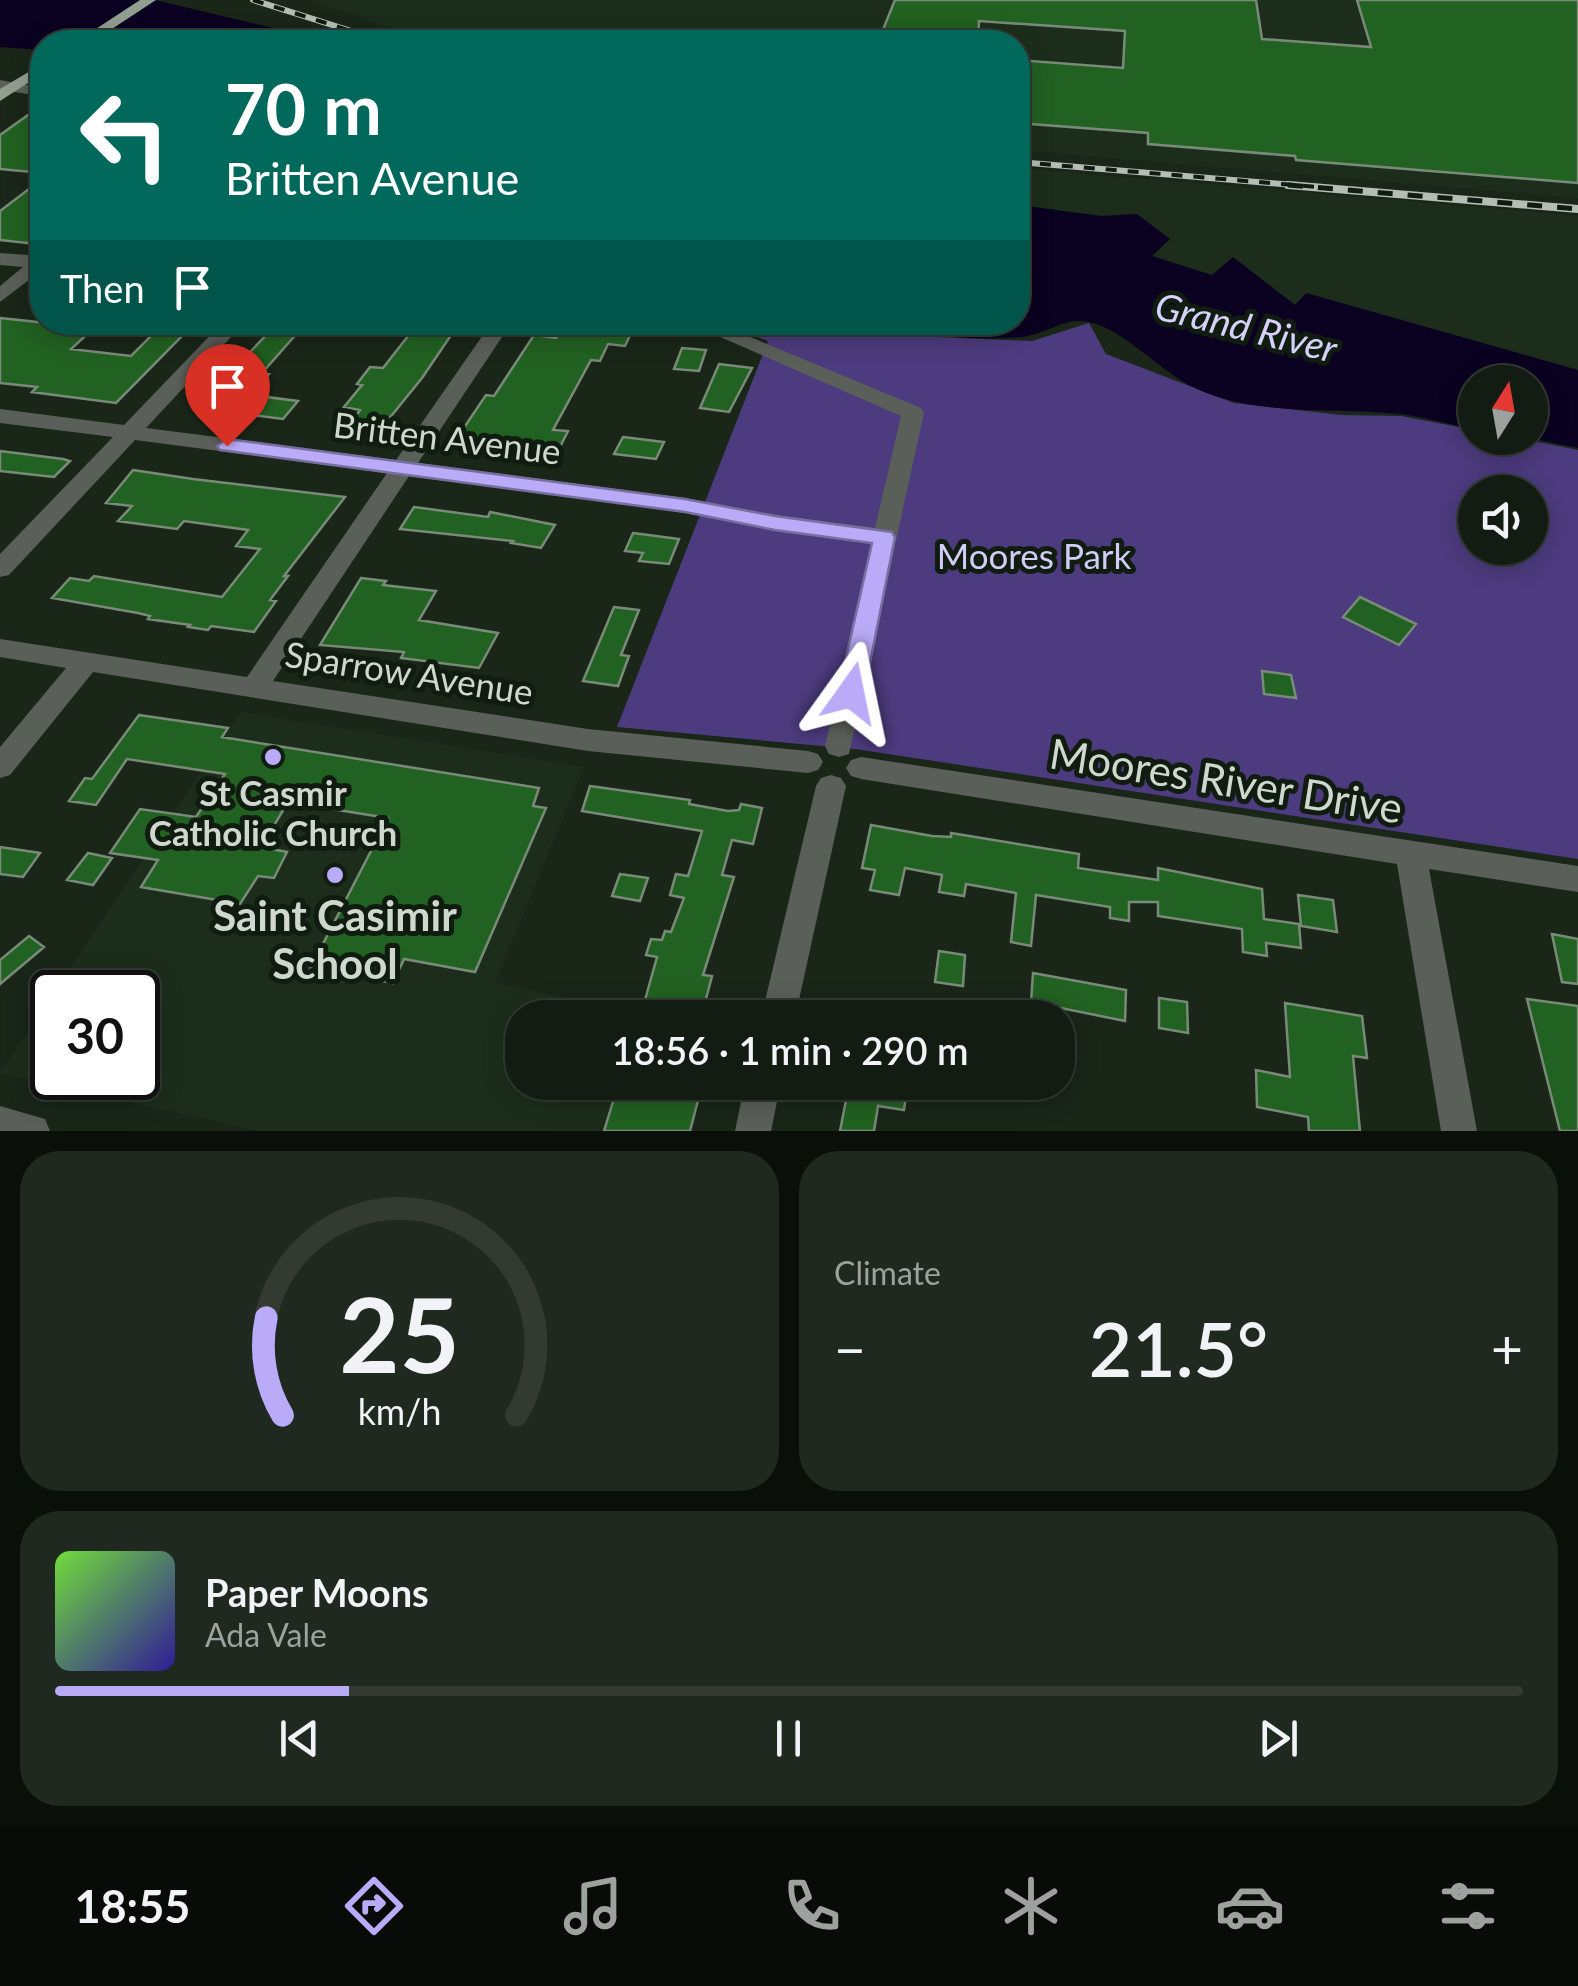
<!DOCTYPE html>
<html lang="en">
<head>
<meta charset="utf-8">
<style>
  body { margin:0; font-family:Lato,sans-serif; background:#202920; color:#f1f3f6; height:100vh; display:flex; flex-direction:column; font-size:38px; white-space:nowrap }
  * { box-sizing:border-box; margin:0 }
  p { font-size:32px; color:#9da19f }
  .icon { flex:none; width:55px; height:55px; fill:none; stroke:currentColor; stroke-width:2; stroke-linecap:round; stroke-linejoin:round }
  .map { position:relative; height:1131px; overflow:hidden }
  .panel { display:flex; flex-direction:column; gap:20px; padding:20px; background:#0a0f0a; flex:1 }
  .panel>* { flex:none }
  .guide { position:absolute; left:30px; top:30px; width:1000px; height:305px; border-radius:40px; box-shadow:0 5px 25px #0003,0 0 0 2px #323a32; background:#00695c; color:#fff; overflow:hidden }
  .needle { width:65px; rotate:11deg }
  .tools { position:absolute; left:1458px; top:365px; display:grid; gap:20px }
  .tools a { display:grid; place-items:center; width:90px; height:90px; border-radius:50%; background:#131c12; box-shadow:0 5px 25px #0003,0 0 0 2px #323a32; font-size:50px }
  .speed { position:absolute; left:30px; top:970px; display:flex; gap:20px; font-size:50px; font-weight:700; text-align:center }
  .speed>* { display:grid; place-content:center; width:130px; height:130px; border-radius:50%; background:#131c12; box-shadow:0 5px 25px #0003,0 0 0 2px #323a32; line-height:1 }
  .speed .limit { border:5px solid #111; border-radius:15px; background:#fff; color:#111 }
  .pin { position:absolute; display:grid; place-items:center; width:85px; height:85px; color:#fff; margin:-102px -42px; border-radius:50% 50% 50% 0; rotate:-45deg; box-shadow:0 0 10px #0007 }
  .pin .icon { rotate:45deg }
  .me { position:absolute; width:110px; margin:-55px; rotate:12deg; stroke-linejoin:round; filter:drop-shadow(0 0 8px #0008) }
  .turn { display:flex; align-items:center; gap:35px; height:210px; padding:0 30px; font-size:45px }
  .turn .icon { width:130px; height:130px; stroke-width:2.5 }
  .turn b { display:block; font-size:70px; line-height:85px }
  .then { display:flex; align-items:center; height:95px; padding:0 30px; background:#0003; gap:20px; font-size:38px }
  .big { font-size:75px; font-weight:600; line-height:1.1 }
  .panel .card { flex:1; display:flex; flex-direction:column; justify-content:center; gap:15px; min-width:0; padding:0 35px; border-radius:40px; background:#202920 }
  .panel .dial { align-items:center; gap:0 }
  .dial svg { height:260px; overflow:visible; fill:none; stroke:#323a32; stroke-width:7; stroke-linecap:round; text-anchor:middle }
  .dial text { fill:#f1f3f6; stroke:none }
  .song { display:flex; align-items:center; gap:30px }
  .cover { width:120px; height:120px; border-radius:15px; background:linear-gradient(135deg,hsl(100 70% 55%),hsl(250 70% 35%)) }
  .played { height:10px; border-radius:5px; background:linear-gradient(90deg,#b9abf7 20%,#323a32 20%) }
  .keys { display:flex; justify-content:space-around; direction:ltr }
  .heat { display:flex; justify-content:space-between; align-items:center; font-size:55px; direction:ltr }
  .panel .tiles { flex:1; display:grid; gap:20px; grid-template-columns:1fr 1fr }
  .card:last-child { grid-column:span 2 }
  .trip { position:absolute; left:505px; top:1000px; width:570px; height:100px; border-radius:40px; background:#131c12; box-shadow:0 5px 25px #0003,0 0 0 2px #323a32; font-weight:600; line-height:100px; text-align:center }
  .tabs { display:flex; height:160px; justify-content:space-around; align-items:center; background:#080b07; color:#9da19f }
  .tabs .icon { width:70px; height:70px }
  .tabs .active { color:#b9abf7 }
  .tabs b { font-size:45px; color:#f1f3f6 }
  .map>svg:first-child { display:block }
  .built { fill:#1c2e1b; fill-rule:evenodd }
  .green { fill:#4c3b7e; fill-rule:evenodd }
  .water { fill:#0b0121 }
  .building { fill:#216121; stroke:#7a8a79; stroke-width:2.5 }
  .lines { fill:none; stroke-linecap:round; stroke-linejoin:round }
  .minor { fill:#5a6059; fill-rule:evenodd }
  .major { fill:#919f90; fill-rule:evenodd }
  .rail-far1-casing { stroke:#b5beb4; stroke-width:6 }
  .rail-casing { stroke:#b5beb4; stroke-width:8 }
  .rail-far1 { stroke:#0f1c0f; stroke-width:4; stroke-dasharray:11; stroke-linecap:butt }
  .rail { stroke:#0f1c0f; stroke-width:5; stroke-dasharray:15; stroke-linecap:butt }
  .route { fill:#b9abf7; stroke:#786fa1; stroke-width:2.5 }
  .poi-dot { fill:#b9abf7; stroke:#0f1c0f; stroke-width:4 }
  .labels { text-anchor:middle; stroke-width:10; stroke-linejoin:round; paint-order:stroke }
  .street-label { font-size:35px; fill:#cfd8cf; stroke:#0f1c0f }
  .park-label { font-size:35px; fill:#d2ccf6; stroke:#0f1c0f }
  .poi-label { font-size:35px; font-weight:bold; fill:#cfd8cf; stroke:#0f1c0f }
  .water-label { font-size:38px; font-style:italic; fill:#d6d0fa; stroke:#0f1c0f }
  .near-street-label { font-size:42px; fill:#cfd8cf; stroke:#0f1c0f }
  .near-poi-label { font-size:42px; font-weight:bold; fill:#cfd8cf; stroke:#0f1c0f }
</style>
</head>
<body>
<div class="map">
<svg width="1578" height="1131" viewBox="0 0 1578 1131">
  <rect width="100%" height="100%" fill="#192618"/>
  <path class="built" d="M311 0H1578V198L1018 150V42H431Z
    M1018 168 1578 216V370L1307 293 1295 305 1233 257 1212 275 1182 267 1151 255 1137 214 1101 216 1018 205Z
    M241 712 584 767 495 983 639 1012 638 1018H522V1082L617 1083 602 1131H259L0 1073ZM52 992H138V1078H52Z"/>
  <path class="green" d="M722 323H834L913 336 1032 341 1089 323 1106 354 1234 403 1342 415 1401 416 1475 430V438H1519L1578 450V859L855 749 617 727 768 341ZM1475 492H1530V548H1475Z"/>
  <path class="water" d="M0 0H155L277 29 299 42H42V50L0 47Z
    M1018 205 1101 216 1137 214 1170 239 1152 256 1212 275 1233 257 1295 305 1306 293 1578 370V448L1530 438V382H1475V429C1450 425 1425 417 1400 414 1334 407 1259 417 1197 389 1160 373 1119 322 1080 321 1063 320 1041 335 1022 337 965 342 903 332 848 323L1018 322Z"/>
  <path class="building" d="M895 0H1256L1262 39 1371 47 1357 0H1578V183L1296 160 1295 156 1148 144V133L1018 123V60L1123 68 1125 31 979 21 978 42H878Z
    M42 105V173L0 169V135Z
    M42 179V239L36 244 0 240V211Z
    M0 318 94 328 71 349 131 356 165 322 192 326 116 403 32 392 37 387 0 383Z
    M270 322H307L262 373 269 374 251 395 298 401 283 419 197 408 269 332Z
    M419 322H460L422 378 371 441 340 438 360 410 344 407 362 385 357 384 370 367 383 368Z
    M574 322 635 325 625 346 608 344 600 361 591 360 553 430 568 431 559 449 457 438 486 395 494 396 534 335 556 338 561 328 570 329Z
    M682 348 706 350 699 371 674 369Z
    M719 364 752 368 729 412 700 408Z
    M623 437 664 442 656 459 614 454Z
    M0 451 63 459 70 461 54 477 0 471Z
    M133 470 193 479 345 497 284 576H288L270 600 276 601 254 632 211 626 208 630 188 627 190 625 148 619 150 616 138 613 52 598 70 578 89 581 94 576 222 597 260 549 236 546 248 530 184 521 177 529 118 521 132 506 106 503Z
    M414 507 488 517 490 512 555 525 541 548 511 543 513 541 400 529Z
    M633 533 679 539 669 564 639 561 643 553 625 551Z
    M361 578 386 581 383 585 436 591 419 620 498 633 479 668 401 658 404 652 320 645Z
    M1360 597 1416 624 1399 645 1343 617Z
    M614 607 639 610 621 655 629 656 618 686 583 681Z
    M1262 671 1291 675 1296 698 1264 694Z
    M139 715 228 728 222 737 539 788 533 806 546 808 475 972 404 959 393 983 348 974 344 981 308 973 388 818 288 802 261 847 287 852 274 878 258 876 240 904 141 887 158 860 110 853 140 809 196 817 225 774 127 759 96 805 69 801 85 778 92 779Z
    M590 786 690 800 689 804 728 811 739 810 741 804 762 808 753 844 732 840 722 875 734 877 703 975 712 976 701 1018H640L657 957 646 955 651 939 662 940 665 931 671 932 684 898 670 895 676 874 688 876 702 831 582 811Z
    M871 825 932 836 951 837V833L1079 854 1078 868 1158 880V868L1262 889 1264 919 1299 924 1301 948 1266 943 1267 956 1243 952 1242 929 1158 916V902H1129V921L1110 918V907L1036 895 1031 946 1011 942 1016 893 966 884 964 896 939 892 942 875 905 868 899 895 870 890 875 870 862 868Z
    M0 847 40 853 23 877 0 874Z
    M88 853 112 858 93 885 67 880Z
    M620 874 648 878 640 901 612 896Z
    M1298 895 1333 900 1337 932 1301 926Z
    M1552 934 1578 939V984L1562 982Z
    M29 936 44 947 0 984V960Z
    M939 951 965 955 963 986 935 982Z
    M1033 973 1126 990 1125 1021 1031 1002Z
    M1159 998 1187 1002 1188 1033 1159 1028Z
    M1527 999 1578 1006V1131H1560Z
    M1285 1003 1362 1016 1367 1058 1353 1056 1360 1131H1309L1308 1117 1257 1107 1256 1070 1290 1077Z
    M619 1082 702 1085 690 1131H604Z
    M804 1082H908L904 1110 878 1106 874 1131H840L846 1100 803 1092Z"/>
  <g class="lines">
    <path class="minor" d="M0 80 42 88V96L0 90Z
      M0 253 42 256V270L0 302V286L23 267 0 265Z
      M223 322H245L146 428 396 460 492 322H512L418 463 685 498 775 515 875 528 901 416 686 322H714L921 408 924 413 849 754 839 757 829 754 825 746 872 543 775 531 685 512 409 476 273 681 588 729 808 751 818 754 823 762 818 770 808 773 588 751 93 672 10 775 0 778V747L66 668 0 657V639L247 677 387 473 135 440 9 575 0 577V554L113 437 0 423V409L124 425Z
      M861 757 1578 866V892L1429 869 1477 1131H1441L1397 864 861 779 851 776 846 768 851 760Z
      M831 775 841 778 846 786 795 1018H761L816 786 821 778Z
      M745 1082H781L771 1131H735Z
      M0 1106 45 1119 50 1131H0Z"/>
    <path class="major" d="M140 0H156L92 42H76Z
      M42 64V74L0 101V89Z"/>
    <defs>
      <path id="rail-far1" d="M253 0 386 42
        M1018 162 1318 187"/>
      <path id="rail" d="M1288 185 1578 209"/>
    </defs>
    <use href="#rail-far1" class="rail-far1-casing"/>
    <use href="#rail" class="rail-casing"/>
    <use href="#rail-far1" class="rail-far1"/>
    <use href="#rail" class="rail"/>
  </g>
  <path class="route" d="M227 439 685 499 775 516 892 532 895 537 864 693 860 700H842L838 693 872 543 775 530 685 512 220 450 217 446Z"/>
  <g class="poi-dot">
    <circle cx="273" cy="757" r="10"/>
    <circle cx="335" cy="875" r="10"/>
  </g>
  <g class="labels">
    <g class="street-label">
      <text transform="translate(447 439) rotate(7)" y="12">Britten Avenue</text>
      <text transform="translate(409 674) rotate(9)" y="12">Sparrow Avenue</text>
    </g>
    <g class="park-label">
      <text x="1034" y="569">Moores Park</text>
    </g>
    <g class="poi-label">
      <text x="273" y="806">St Casmir<tspan x="273" dy="40">Catholic Church</tspan></text>
    </g>
    <g class="water-label">
      <text transform="translate(1246 328) rotate(14)" y="13">Grand River</text>
    </g>
    <g class="near-street-label">
      <text transform="translate(1226 781) rotate(9)" y="15">Moores River Drive</text>
    </g>
    <g class="near-poi-label">
      <text x="335" y="931">Saint Casimir<tspan x="335" dy="48">School</tspan></text>
    </g>
  </g>
</svg>
<div class="tools">
<a><svg class="needle" viewBox="-14 -14 28 28"><path d="M0-13l5 13h-10z" fill="#e53935"/><path d="M0 13l5-13h-10z" fill="#9da19f"/></svg></a>
<a><svg class="icon" aria-label="sound" viewBox="0 0 24 24"><path d="M4 9h4l5-4v14l-5-4H4zM17 9q2 3 0 6"/></svg></a>
</div>
<div class="speed"><div class="limit">30</div></div>
<div class="pin" style="left:227px;top:446px;background:#d93025"><svg class="icon" aria-label="arrive" viewBox="0 0 24 24"><path d="M6 21V4h12l-3 4 3 4H6"/></svg></div>
<svg class="me" style="left:851px;top:693px" viewBox="-20 -20 40 40"><path d="M0-17L14 15 0 8-14 15z" fill="#b9abf7" stroke="#fff" stroke-width="4"/></svg>
<div class="trip">18:56 · 1 min · 290 m</div>
<div class="guide">
<div class="turn"><svg class="icon" aria-label="left" viewBox="0 0 24 24"><path d="M17 20v-9H6M10 6l-5 5 5 5"/></svg><div><b>70 m</b>Britten Avenue</div></div>
<div class="then">Then<svg class="icon" aria-label="arrive" viewBox="0 0 24 24"><path d="M6 21V4h12l-3 4 3 4H6"/></svg></div>
</div>
</div>
<section class="panel">
<div class="tiles">
<div class="card dial"><svg viewBox="0 0 100 80">
<path d="M14 69A42 42 0 1 1 86 69"/>
<path d="M14 69A42 42 0 0 1 9 39" stroke="#b9abf7"/>
<text x="50" y="56" font-size="32" font-weight="700">25</text>
<text x="50" y="72" font-size="11">km/h</text>
</svg></div>
<div class="card"><p>Climate</p>
<div class="heat"><a>−</a><b class="big">21.5°</b><a>+</a></div>
</div>
<div class="card">
<div class="song"><i class="cover"></i><div><b>Paper Moons</b><p>Ada Vale</p></div></div>
<div class="played"></div>
<div class="keys"><svg class="icon" aria-label="previous" viewBox="0 0 24 24"><path d="M18 5L8 12l10 7zM5 5v14"/></svg><svg class="icon" aria-label="pause" viewBox="0 0 24 24"><path d="M8 5v14M16 5v14"/></svg><svg class="icon" aria-label="next" viewBox="0 0 24 24"><path d="M6 5l10 7-10 7zM19 5v14"/></svg></div>
</div>
</div>
</section>
<nav class="tabs">
<b>18:55</b>
<svg class="icon active" aria-label="directions" viewBox="0 0 24 24"><path d="M12 3l9 9-9 9-9-9zM9 14v-3h6M13 9l2 2-2 2"/></svg>
<svg class="icon" aria-label="music" viewBox="0 0 24 24"><path d="M9 18V5l10-2v13"/><circle cx="6" cy="18" r="3"/><circle cx="16" cy="16" r="3"/></svg>
<svg class="icon" aria-label="phone" viewBox="0 0 24 24"><path d="M5 4h4l2 5-3 2q2 4 5 5l2-3 5 2v4C11 20 4 13 5 4z"/></svg>
<svg class="icon" aria-label="climate" viewBox="0 0 24 24"><path d="M12 3v18M4 7l16 10M4 17L20 7"/></svg>
<svg class="icon" aria-label="car" viewBox="0 0 24 24"><path d="M5 17H2v-5l4-1 3-4h7l3 4 3 1v5h-3M9 17h6M6 11h13"/><circle cx="7" cy="17" r="2"/><circle cx="17" cy="17" r="2"/></svg>
<svg class="icon" aria-label="filters" viewBox="0 0 24 24"><path d="M4 7h16M4 17h16"/><circle cx="9" cy="7" r="2"/><circle cx="15" cy="17" r="2"/></svg>
</nav>
</body>
</html>
